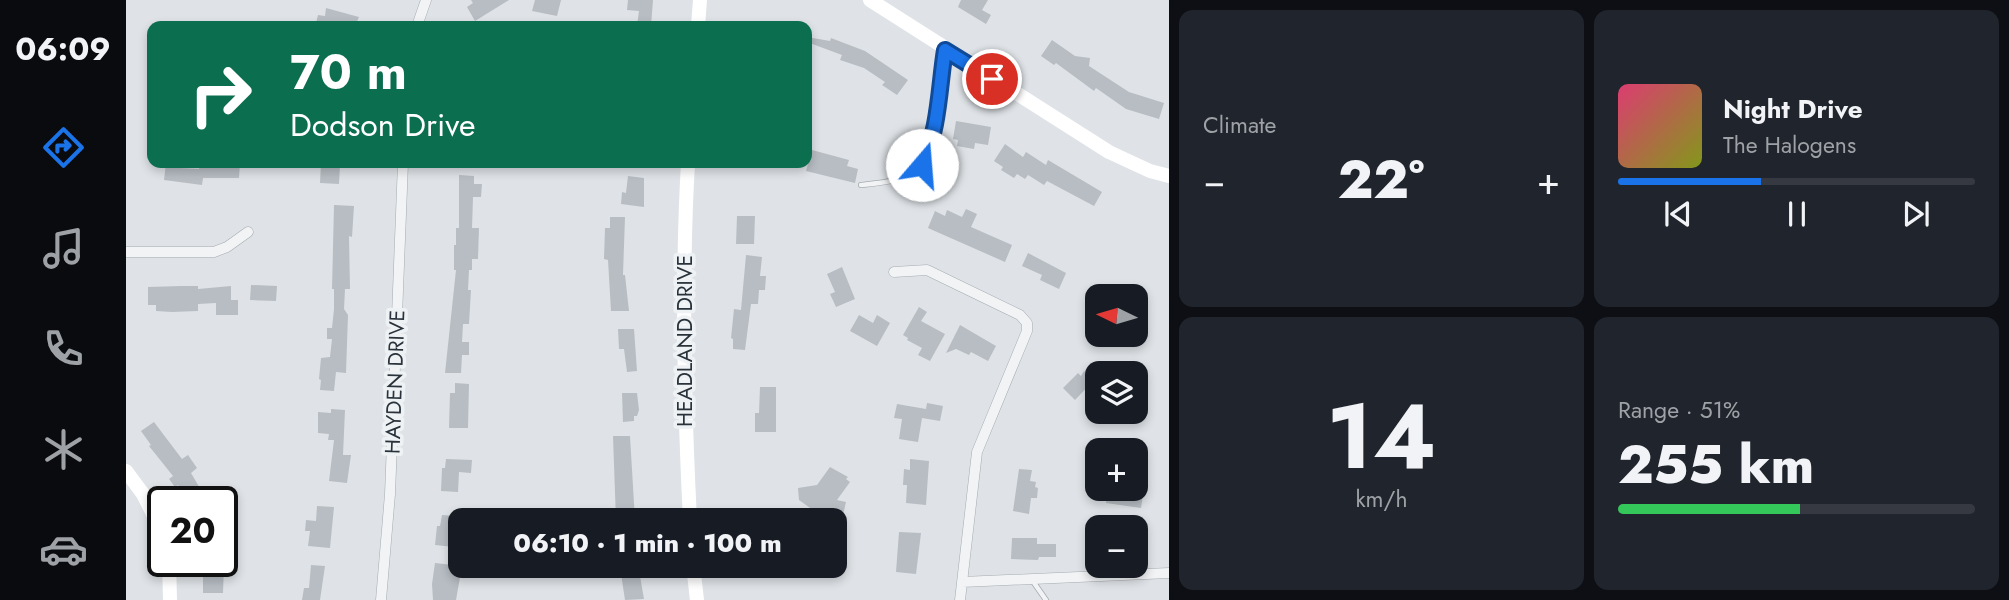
<!DOCTYPE html>
<html lang="en">
<head>
<meta charset="utf-8">
<style>
  body { margin:0; font-family:Jost,sans-serif; background:#20242c; color:#f1f3f6; height:100vh; display:flex; flex-direction:column; font-size:26px; white-space:nowrap }
  * { box-sizing:border-box; margin:0 }
  p { font-size:23px; color:#9ea1a6 }
  .icon { flex:none; width:38px; height:38px; fill:none; stroke:currentColor; stroke-width:2; stroke-linecap:round; stroke-linejoin:round }
  .map { position:relative; flex:1; overflow:hidden }
  .drawer { display:flex; flex-direction:column; gap:10px; padding:10px; background:#0d0f14; width:840px }
  .drawer>* { flex:none }
  .hud { position:absolute; left:21px; top:21px; width:665px; height:147px; border-radius:14px; box-shadow:0 4px 10px #0003; background:#0b6e4f; color:#fff; overflow:hidden }
  .needle { width:46px; rotate:275deg }
  .buttons { position:absolute; left:959px; top:284px; display:grid; gap:14px }
  .buttons a { display:grid; place-items:center; width:63px; height:63px; border-radius:14px; background:#171b24; box-shadow:0 4px 10px #0003; font-size:35px }
  .speed { position:absolute; left:21px; top:486px; display:flex; gap:14px; font-size:35px; font-weight:700; text-align:center }
  .speed>* { display:grid; place-content:center; width:91px; height:91px; border-radius:50%; background:#171b24; box-shadow:0 4px 10px #0003; line-height:1 }
  .speed .limit { border:4px solid #111; border-radius:10px; background:#fff; color:#111 }
  .pin { position:absolute; display:grid; place-items:center; width:60px; height:60px; color:#fff; margin:-30px; border:4px solid #fff; border-radius:50%; box-shadow:0 2px 7px #0007 }
  .me { position:absolute; width:77px; margin:-38px; rotate:18deg; stroke-linejoin:round; filter:drop-shadow(0 0 5px #0008) }
  .turn { display:flex; align-items:center; gap:24px; height:147px; padding:0 28px; font-size:32px }
  .turn .icon { width:91px; height:91px; stroke-width:2.5 }
  .turn b { display:block; font-size:49px; line-height:60px }
  .big { font-size:52px; font-weight:800; line-height:1.1 }
  .drawer .card { flex:1; display:flex; flex-direction:column; justify-content:center; gap:10px; min-width:0; padding:0 24px; border-radius:14px; background:#20242c }
  .drawer .dial { align-items:center; gap:0 }
  .dial b { font-size:91px; line-height:1 }
  .song { display:flex; align-items:center; gap:21px }
  .cover { width:84px; height:84px; border-radius:10px; background:linear-gradient(135deg,hsl(340 70% 55%),hsl(70 70% 35%)) }
  .played { height:7px; border-radius:4px; background:linear-gradient(90deg,#1a73e8 40%,#363941 40%) }
  .keys { display:flex; justify-content:space-around; direction:ltr }
  .heat { display:flex; justify-content:space-between; align-items:center; font-size:38px; direction:ltr }
  .charge { height:10px; border-radius:5px; background:linear-gradient(90deg,#34c759 51%,#363941 0) }
  .drawer .tiles { flex:1; display:grid; gap:10px; grid-template-columns:repeat(2,1fr) }
  .trip { position:absolute; left:322px; top:508px; width:399px; height:70px; border-radius:14px; background:#171b24; box-shadow:0 4px 10px #0003; font-weight:800; line-height:70px; text-align:center }
  main { display:flex; flex:1; min-height:0 }
  .dock { display:flex; flex-direction:column; width:126px; justify-content:space-around; align-items:center; background:#090b0e; color:#9ea1a6 }
  .dock .icon { width:49px; height:49px }
  .dock .current { color:#1a73e8 }
  .dock b { font-size:32px; color:#f1f3f6 }
  .map>svg:first-child { display:block }
  .building { fill:#b7bdc3 }
  .lines { fill:none; stroke-linecap:round; stroke-linejoin:round }
  .lane-casing { stroke:#a5abb0; stroke-width:6 }
  .street-casing { stroke:#a5abb0; stroke-width:11 }
  .lane { stroke:#f1f3f5; stroke-width:4.5 }
  .street { stroke:#f1f3f5; stroke-width:10 }
  .secondary { stroke:#fff; stroke-width:14 }
  .route-casing { stroke:#114b97; stroke-width:18 }
  .route { stroke:#1a73e8; stroke-width:12 }
  .labels { text-anchor:middle; stroke-width:7; stroke-linejoin:round; paint-order:stroke }
  .street-label { font-size:21px; fill:#2a333c; stroke:#eef2f4 }
</style>
</head>
<body>
<main>
<nav class="dock">
<b>06:09</b>
<svg class="icon current" aria-label="directions" viewBox="0 0 24 24"><path d="M12 3l9 9-9 9-9-9zM9 14v-3h6M13 9l2 2-2 2"/></svg>
<svg class="icon" aria-label="music" viewBox="0 0 24 24"><path d="M9 18V5l10-2v13"/><circle cx="6" cy="18" r="3"/><circle cx="16" cy="16" r="3"/></svg>
<svg class="icon" aria-label="phone" viewBox="0 0 24 24"><path d="M5 4h4l2 5-3 2q2 4 5 5l2-3 5 2v4C11 20 4 13 5 4z"/></svg>
<svg class="icon" aria-label="climate" viewBox="0 0 24 24"><path d="M12 3v18M4 7l16 10M4 17L20 7"/></svg>
<svg class="icon" aria-label="car" viewBox="0 0 24 24"><path d="M5 17H2v-5l4-1 3-4h7l3 4 3 1v5h-3M9 17h6M6 11h13"/><circle cx="7" cy="17" r="2"/><circle cx="17" cy="17" r="2"/></svg>
</nav>
<div class="map">
<svg width="1043" height="600" viewBox="0 0 1043 600">
  <rect width="100%" height="100%" fill="#dfe3e7"/>
  <path class="building" d="M345 0H383L349 21 341 7 347 3Z
    M409 0H435L431 16 406 11Z
    M502 0H527L525 26H511L513 11 501 10Z
    M835 0H862L856 10 865 15 860 24 832 7Z
    M200 8 233 17 229 26 213 23V26L190 23 192 15 199 16Z
    M681 37 704 41 705 38 739 51 782 80 771 95 756 85 759 82 738 68 714 60 716 55 681 42Z
    M926 40 949 56 964 58 963 66 1003 92 1038 103 1033 119 1000 109 970 88 968 91 930 63 928 65 915 56Z
    M830 121 865 127 862 145 849 143 848 149 831 146 832 140 827 139Z
    M879 144 897 157 900 152 920 165 922 160 976 192 968 206 921 181 918 185 902 175 899 179 891 174 888 178 875 170 877 167 868 161Z
    M686 150 723 160 721 166 732 169 729 183 680 171Z
    M40 163H53V168L73 169 74 163H114L113 178H77L76 185 38 180Z
    M195 163H212V165H214L213 184 194 183Z
    M333 175 348 176V184H356L355 197H347L346 228H353L352 259H346V270H343L342 290H345L343 324H337L336 342H343V355H336L335 373H319L330 270H328V245H330V228H333Z
    M502 176 518 178V207L495 204 496 192 500 193Z
    M208 205 228 206 226 237 223 236 224 289H219L218 309 222 315 220 373 210 372 208 391 194 390 195 380 193 379 195 358 204 357 206 339H201V328H206L208 309V289H206Z
    M840 209 851 214 845 227 886 245 879 262 802 228 809 211 819 216 821 210 836 217Z
    M611 216H629L628 244H610Z
    M484 217H499L497 275H499L503 311H485L482 260 478 259 479 228H484Z
    M902 253 940 273 933 289 914 280 916 275 896 266Z
    M620 255 636 257 634 276H640L639 290H633L632 304H625L619 350 607 349V339L605 338 608 309 615 310Z
    M716 267 729 299 710 307 704 294 709 292 701 274Z
    M125 285 151 286 150 301 124 300Z
    M55 286H72V289L105 286V300H112V315H90V303L72 304V311L46 312 30 311V305H22V287Z
    M793 307 801 312 795 321 819 334 804 361 792 355 796 348 781 340 782 338 777 335Z
    M733 315 747 323 751 315 764 323 751 346 724 331Z
    M834 325 870 346 862 361 845 352 843 355 830 349 820 353Z
    M492 329H508L511 371 501 372 498 349H493Z
    M958 371 968 380 949 400 937 388 952 373 955 376Z
    M329 383 343 384 342 428H323L324 393H329Z
    M634 387H650V432H629V413H633Z
    M496 393H511L513 410 511 416H508V421L497 422Z
    M801 403 817 406 814 421 796 418 792 442 773 439 776 419 768 418 771 404 800 409Z
    M205 409 219 410 217 455H225L221 483 203 481 208 440H202L203 434 192 433V412L205 413Z
    M28 422 56 459 62 455 71 468 65 473 82 502H52L59 499 52 485 49 487 43 479 47 476 23 446 25 445 15 431Z
    M487 436H504L509 520H490Z
    M320 459 346 460 345 473 333 472 332 492 315 491 316 468H319Z
    M784 459 803 461 800 505 780 503 781 485H777L778 469 784 470Z
    M704 467 722 477 720 479 724 482 711 500 720 502 717 515 695 508 687 510 673 500 672 488 691 485Z
    M893 469 906 470 904 481 910 482 909 487 912 488 911 498H905L903 514 887 511Z
    M982 488H1018L1015 508 980 503Z
    M191 506 208 507 204 548 182 546 184 531H179L180 520 190 521Z
    M316 515 331 516 328 547 309 545 311 526H314Z
    M773 532 795 533 790 574 770 572Z
    M886 538H911V544H930V557H913L912 560 885 559Z
    M309 563 336 566 330 600H307L306 584Z
    M77 564 98 565 97 593H77Z
    M185 565 199 566 194 600H176L178 588H183Z
    M512 565 518 599 499 600 494 567Z"/>
  <g class="lines">
    <defs>
      <path id="lane" d="M735 185C755 183 783 181 796 164 810 146 815 76 819 51
        M906 580 920 600"/>
      <path id="street" d="M291 26 300 0
        M0 252H88L101 247 122 232
        M768 272 801 270 894 315 901 323V331L851 452 834 600
        M836 582 1043 573
        M255 600 264 494 277 163"/>
    </defs>
    <use href="#lane" class="lane-casing"/>
    <use href="#street" class="street-casing"/>
    <use href="#lane" class="lane"/>
    <use href="#street" class="street"/>
    <path class="secondary" d="M744 0 983 152 1024 171 1043 176
      M572 26 574 0
      M562 163C555 282 558 401 564 520
      M0 471 17 494 37 534
      M43 562 44 600
      M567 565 571 600"/>
  </g>
  <g class="lines">
    <defs>
      <path id="route" d="M796 165C813 131 813 87 819 50L866 79"/>
    </defs>
    <use href="#route" class="route-casing"/>
    <use href="#route" class="route"/>
  </g>
  <g class="labels">
    <g class="street-label">
      <text transform="translate(559 341) rotate(-90)" y="7">HEADLAND DRIVE</text>
      <text transform="translate(269 382) rotate(-88)" y="7">HAYDEN DRIVE</text>
    </g>
  </g>
</svg>
<div class="buttons">
<a><svg class="needle" viewBox="-14 -14 28 28"><path d="M0-13l5 13h-10z" fill="#e53935"/><path d="M0 13l5-13h-10z" fill="#9ea1a6"/></svg></a>
<a><svg class="icon" aria-label="layers" viewBox="0 0 24 24"><path d="M12 4l9 5-9 5-9-5zM3 14l9 5 9-5"/></svg></a>
<a>+</a>
<a>−</a>
</div>
<div class="speed"><div class="limit">20</div></div>
<div class="pin" style="left:866px;top:79px;background:#d93025"><svg class="icon" aria-label="arrive" viewBox="0 0 24 24"><path d="M6 21V4h12l-3 4 3 4H6"/></svg></div>
<svg class="me" style="left:796px;top:165px" viewBox="-20 -20 40 40"><circle r="19" fill="#fff"/><path d="M0-13L10 11 0 6-10 11z" fill="#1a73e8"/></svg>
<div class="trip">06:10 · 1 min · 100 m</div>
<div class="hud">
<div class="turn"><svg class="icon" aria-label="right" viewBox="0 0 24 24"><path d="M7 20v-9h11M14 6l5 5-5 5"/></svg><div><b>70 m</b>Dodson Drive</div></div>
</div>
</div>
<section class="drawer">
<div class="tiles">
<div class="card"><p>Climate</p>
<div class="heat"><a>−</a><b class="big">22°</b><a>+</a></div>
</div>
<div class="card">
<div class="song"><i class="cover"></i><div><b>Night Drive</b><p>The Halogens</p></div></div>
<div class="played"></div>
<div class="keys"><svg class="icon" aria-label="previous" viewBox="0 0 24 24"><path d="M18 5L8 12l10 7zM5 5v14"/></svg><svg class="icon" aria-label="pause" viewBox="0 0 24 24"><path d="M8 5v14M16 5v14"/></svg><svg class="icon" aria-label="next" viewBox="0 0 24 24"><path d="M6 5l10 7-10 7zM19 5v14"/></svg></div>
</div>
<div class="card dial"><b>14</b><p>km/h</p></div>
<div class="card"><p>Range · 51%</p><b class="big">255 km</b><div class="charge"></div></div>
</div>
</section>
</main>
</body>
</html>
